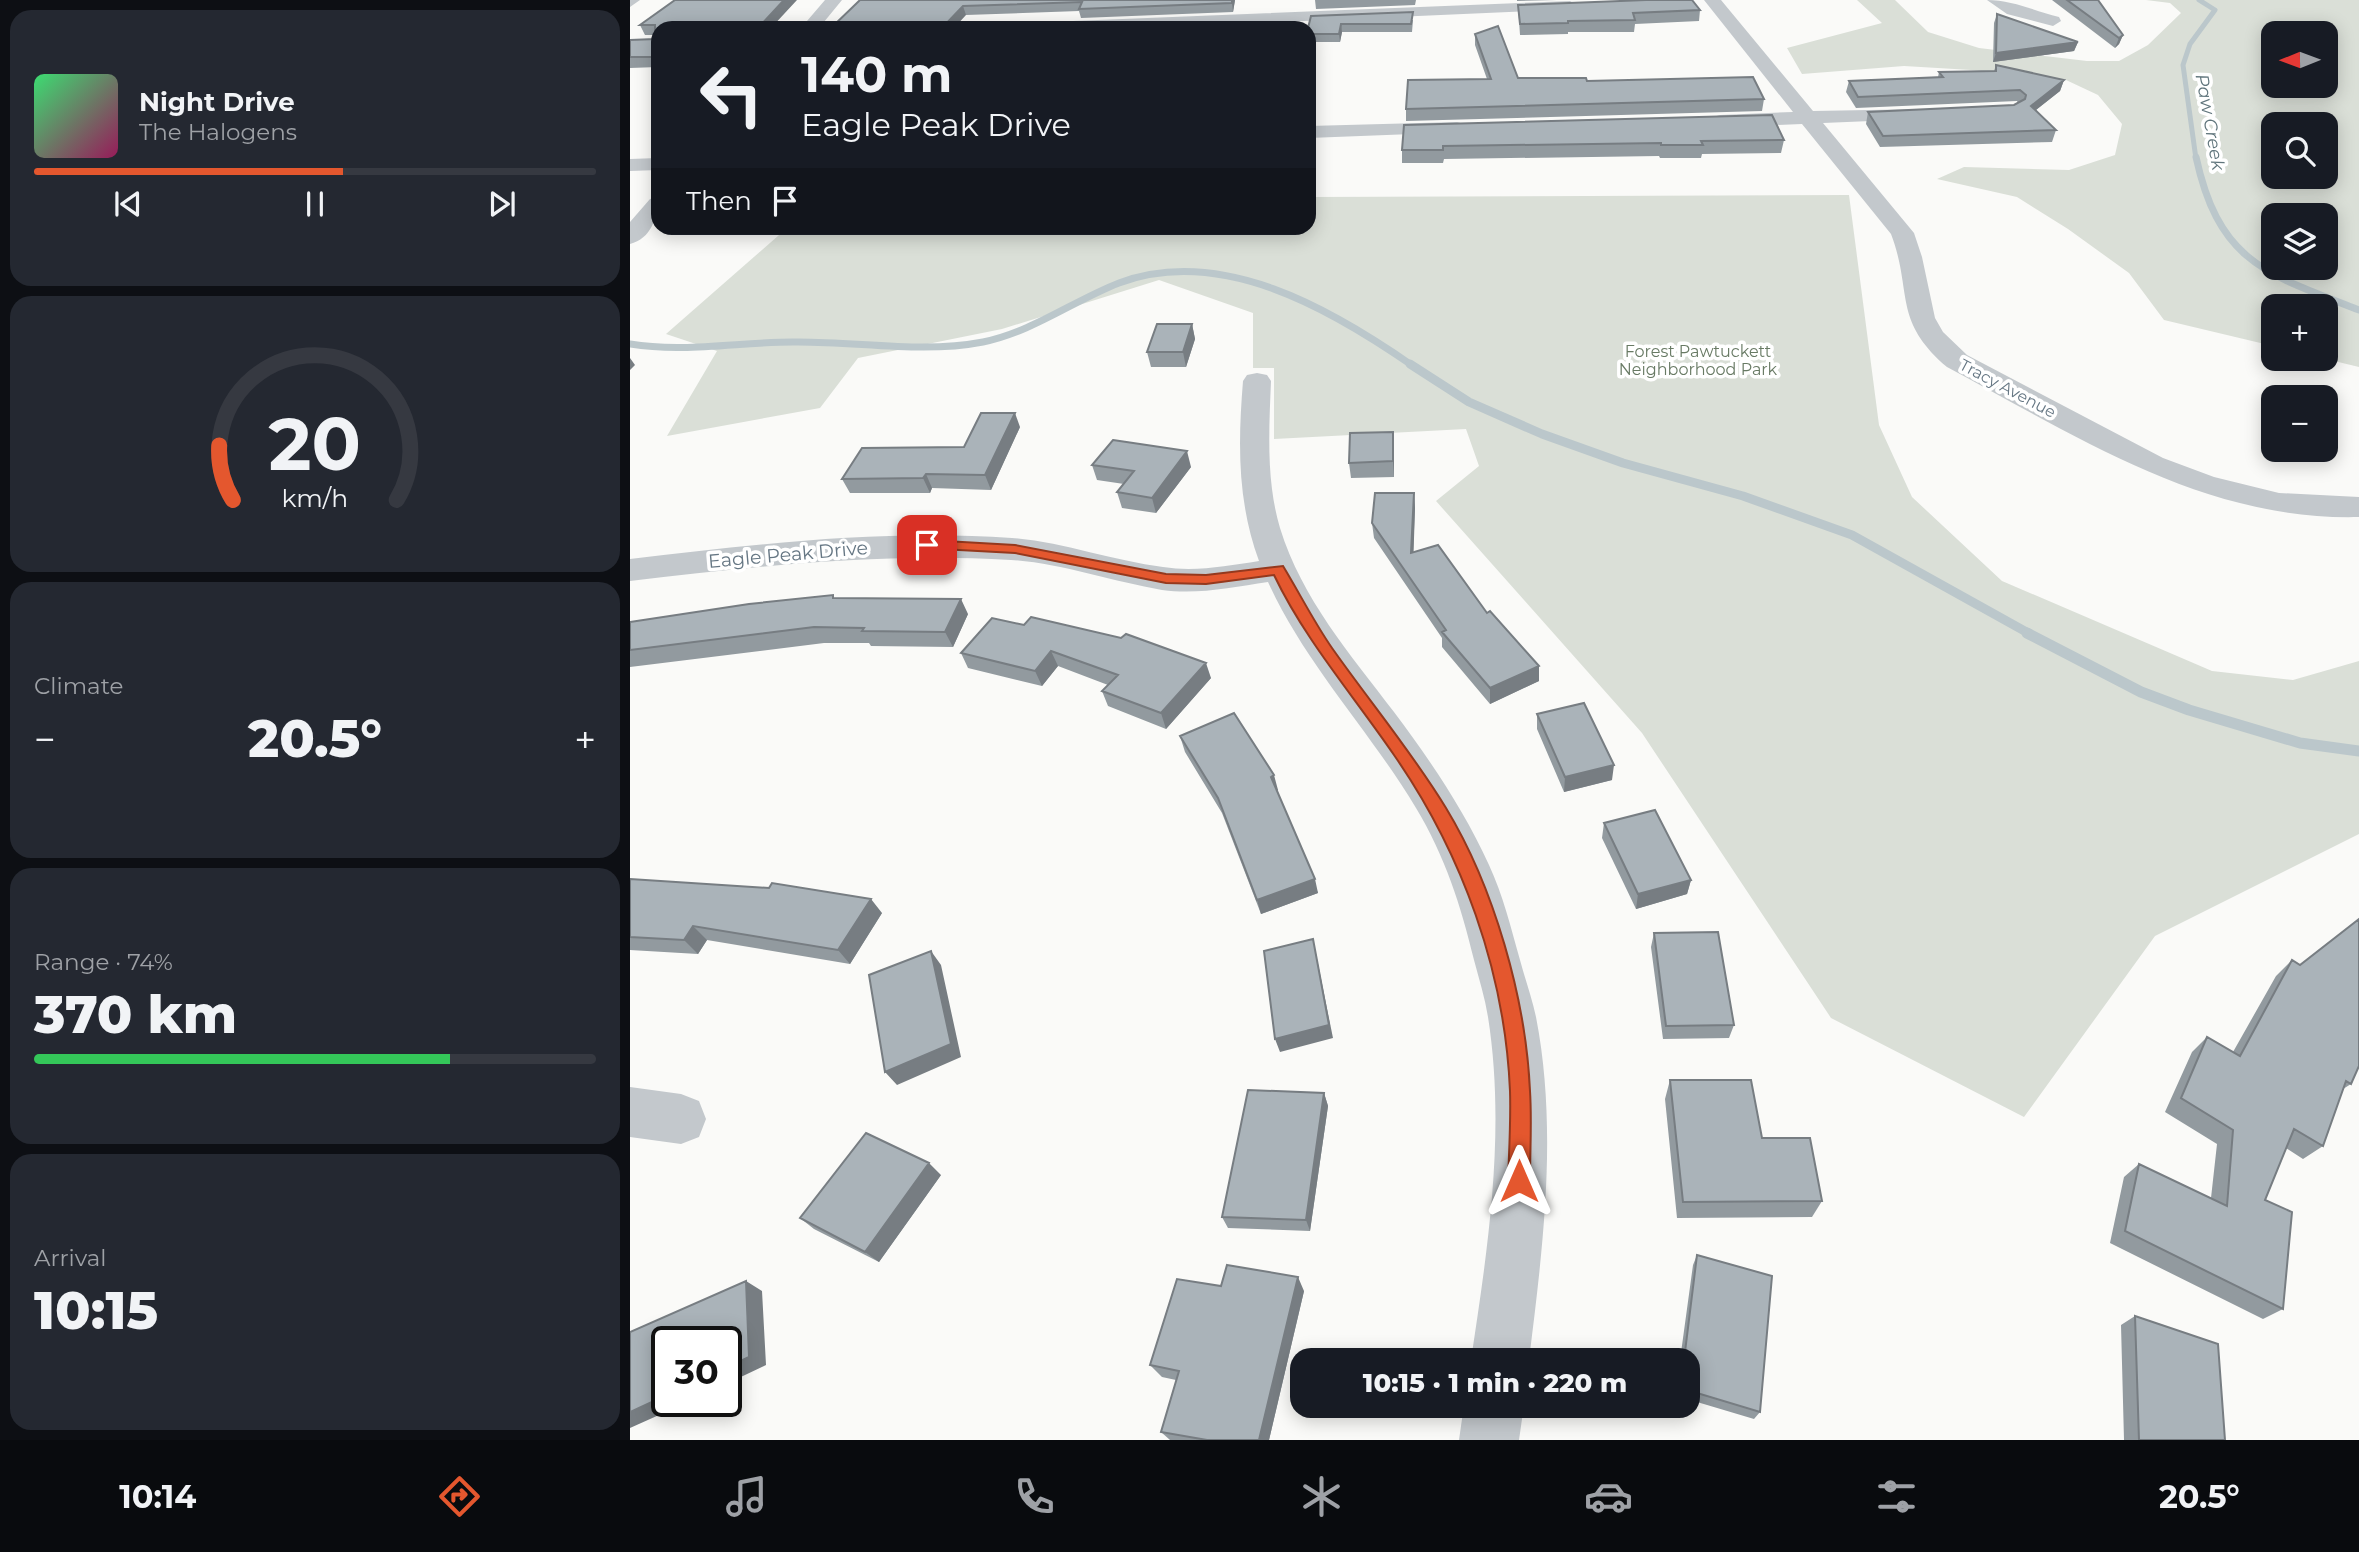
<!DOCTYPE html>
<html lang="en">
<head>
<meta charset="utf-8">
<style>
  body { margin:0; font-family:Montserrat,sans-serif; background:#242831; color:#f1f3f6; height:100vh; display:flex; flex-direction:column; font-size:26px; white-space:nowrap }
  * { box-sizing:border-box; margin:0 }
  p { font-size:23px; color:#9ea1a6 }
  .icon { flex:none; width:38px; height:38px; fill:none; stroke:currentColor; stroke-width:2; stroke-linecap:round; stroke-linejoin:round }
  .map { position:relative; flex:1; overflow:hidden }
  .side { display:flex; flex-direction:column; gap:10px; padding:10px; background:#0d0f14; width:630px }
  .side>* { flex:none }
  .banner { position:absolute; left:21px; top:21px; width:665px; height:214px; border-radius:21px; box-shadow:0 4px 18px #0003; background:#171b24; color:#f1f3f6; overflow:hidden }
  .needle { width:46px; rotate:269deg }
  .controls { position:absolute; left:1631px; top:21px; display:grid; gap:14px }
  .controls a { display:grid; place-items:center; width:77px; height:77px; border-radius:14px; background:#171b24; box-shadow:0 4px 18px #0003; font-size:35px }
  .speed { position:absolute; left:21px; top:1326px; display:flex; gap:14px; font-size:35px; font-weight:700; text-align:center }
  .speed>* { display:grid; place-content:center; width:91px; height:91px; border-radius:50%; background:#171b24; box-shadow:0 4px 18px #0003; line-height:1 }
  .speed .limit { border:4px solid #111; border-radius:10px; background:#fff; color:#111 }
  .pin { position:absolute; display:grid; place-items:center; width:60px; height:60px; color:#fff; margin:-30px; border-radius:14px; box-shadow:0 4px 10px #0006 }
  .me { position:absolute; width:77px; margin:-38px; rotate:0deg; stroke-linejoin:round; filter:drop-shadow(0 0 5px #0008) }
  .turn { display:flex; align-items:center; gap:24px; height:147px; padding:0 35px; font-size:32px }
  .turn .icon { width:91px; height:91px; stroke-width:2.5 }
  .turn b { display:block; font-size:49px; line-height:60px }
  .then { display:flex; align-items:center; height:66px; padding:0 35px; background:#0003; gap:14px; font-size:26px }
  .big { font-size:52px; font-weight:800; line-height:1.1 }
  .side .card { flex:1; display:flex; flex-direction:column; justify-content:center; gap:10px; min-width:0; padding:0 24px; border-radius:21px; background:#242831 }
  .side .dial { align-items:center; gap:0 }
  .dial svg { height:182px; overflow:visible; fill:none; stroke:#363941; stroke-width:7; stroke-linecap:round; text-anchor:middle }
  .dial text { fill:#f1f3f6; stroke:none }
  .song { display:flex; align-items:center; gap:21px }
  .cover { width:84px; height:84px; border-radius:10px; background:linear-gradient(135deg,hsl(140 70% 55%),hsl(330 70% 35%)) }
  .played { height:7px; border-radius:4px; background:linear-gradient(90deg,#e4572e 55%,#363941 55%) }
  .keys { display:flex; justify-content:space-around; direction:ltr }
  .heat { display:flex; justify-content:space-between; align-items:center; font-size:38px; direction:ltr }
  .charge { height:10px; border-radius:5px; background:linear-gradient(90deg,#34c759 74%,#363941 0) }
  .trip { position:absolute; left:660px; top:1348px; width:410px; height:70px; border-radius:21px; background:#171b24; box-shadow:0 4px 18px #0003; font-weight:800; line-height:70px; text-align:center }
  .dock { display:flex; height:112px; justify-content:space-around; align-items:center; background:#090b0e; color:#9ea1a6 }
  .dock .icon { width:49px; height:49px }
  .dock .selected { color:#e4572e }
  .dock b { font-size:32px; color:#f1f3f6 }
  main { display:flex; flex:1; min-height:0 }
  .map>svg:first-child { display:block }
  .green { fill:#dadfd7; fill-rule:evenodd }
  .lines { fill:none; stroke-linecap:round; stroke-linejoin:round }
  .stream-far3 { stroke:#bbc7cb; stroke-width:5 }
  .stream-far2 { stroke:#bbc7cb; stroke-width:7 }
  .stream-far1 { stroke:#bbc7cb; stroke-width:9 }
  .stream { stroke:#bbc7cb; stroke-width:11 }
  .minor { fill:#c3c8cc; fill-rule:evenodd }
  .wall { fill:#929a9f }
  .shaded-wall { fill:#777d82 }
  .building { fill:#aab3b9; stroke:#777d82; stroke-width:2 }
  .route { fill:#e4572e; stroke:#94391e; stroke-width:2 }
  .labels { text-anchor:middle; stroke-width:7; stroke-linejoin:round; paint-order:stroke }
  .far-park-label { font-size:16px; fill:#687a64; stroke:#fff }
  .far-street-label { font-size:16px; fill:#657683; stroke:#fff }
  .far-water-label { font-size:18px; font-style:italic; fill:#60757c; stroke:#fff }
  .street-label { font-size:19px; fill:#657683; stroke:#fff }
</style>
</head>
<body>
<main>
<section class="side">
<div class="card">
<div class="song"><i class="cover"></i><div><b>Night Drive</b><p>The Halogens</p></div></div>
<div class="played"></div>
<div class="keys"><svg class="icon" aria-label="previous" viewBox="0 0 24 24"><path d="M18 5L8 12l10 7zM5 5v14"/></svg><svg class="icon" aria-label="pause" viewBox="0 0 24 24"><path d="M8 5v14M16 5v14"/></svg><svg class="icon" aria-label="next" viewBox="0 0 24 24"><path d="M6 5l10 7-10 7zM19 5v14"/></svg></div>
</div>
<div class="card dial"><svg viewBox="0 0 100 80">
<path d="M14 69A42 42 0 1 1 86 69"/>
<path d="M14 69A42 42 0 0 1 8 45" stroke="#e4572e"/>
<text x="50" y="56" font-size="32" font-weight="700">20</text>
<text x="50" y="72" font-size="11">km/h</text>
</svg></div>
<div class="card"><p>Climate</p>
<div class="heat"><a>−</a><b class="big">20.5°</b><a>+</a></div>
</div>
<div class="card"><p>Range · 74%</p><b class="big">370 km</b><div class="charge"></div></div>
<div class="card"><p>Arrival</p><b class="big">10:15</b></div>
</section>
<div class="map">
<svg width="1729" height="1440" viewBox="0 0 1729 1440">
  <rect width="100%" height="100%" fill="#fafaf8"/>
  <path class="green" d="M1227 0H1265L1298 32 1349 48 1457 61H1489L1518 45 1551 13 1540 3 1516 0H1729V367L1696 359V306H1643V346L1534 320 1499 273 1438 229 1387 197 1307 179 1334 167 1439 170 1485 155 1492 124 1468 95 1436 80 1358 71 1274 66 1172 74 1157 48 1252 23ZM1643 33H1696V86H1643ZM1643 124H1696V177H1643ZM1643 215H1696V268H1643Z
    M1219 195 1249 425 1282 497 1372 581 1582 671 1663 680 1729 661V834L1525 936 1394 1117 1201 1018 1012 733 806 501 849 466 836 429 644 439V368H623V313L529 280 372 329 228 358 190 408 37 436 87 351 36 334 157 228H679V197Z"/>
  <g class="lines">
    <path class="stream-far3" d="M1566 159 1553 65 1560 44 1585 10 1569 0"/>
    <path class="stream-far2" d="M1566 157C1589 263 1637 274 1729 310
      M0 344C53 353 110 342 163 342 227 341 291 354 353 342 402 332 443 301 489 283 591 245 701 309 783 366"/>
    <path class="stream-far1" d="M780 364 839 402 912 434 993 463 1113 496 1222 535 1400 634"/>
    <path class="stream" d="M1397 633 1511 692 1559 710 1670 743 1729 751"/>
    <path class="minor" d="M0 0H10L0 7Z
      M195 0H212L189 28H171Z
      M1074 0H1091L1183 111 1296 109 1299 113 1296 117 1289 119 1193 123 1284 233 1292 257 1305 318 1313 332 1337 355 1533 458 1584 477 1649 493 1729 497V517C1575 521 1448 437 1317 367 1262 320 1283 292 1261 234L1172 124 1090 127 1083 125 1080 121 1083 117 1090 115 1163 112Z
      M1357 0C1382 0 1405 11 1429 17L1431 21 1423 26 1377 14Z
      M940 1 948 6 946 9 519 28H384L393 23Z
      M827 122 834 124 837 128 834 132 679 138V126Z
      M28 158V170L0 171V159Z
      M28 197C28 217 21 239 0 244V222L20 199Z
      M627 373 637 375 641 381C639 430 636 481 650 528 672 599 720 654 764 712 800 760 834 810 859 865 873 895 881 928 890 960 895 979 902 998 906 1017 928 1130 913 1247 899 1360H841C858 1247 876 1131 858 1017 855 998 849 979 844 960 831 906 815 856 786 808 740 731 675 664 638 582 603 587 568 595 532 590 484 582 430 563 381 560 254 552 127 566 0 581V559C127 544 254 529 382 538 433 542 483 561 533 567 565 572 597 566 629 561 607 501 608 443 613 381L617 375Z
      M0 1087 51 1094 69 1101 76 1119 69 1137 51 1144 0 1137Z
      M834 1405H894L889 1440H829Z"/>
  </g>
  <path class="wall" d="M45 0 28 28V67L0 68V40L25 39V35H15L10 25Z
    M230 0H605L603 12 451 18 449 11 336 15Z
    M685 0H786L785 5 686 9Z
    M887 0H927L887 1Z
    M1422 0H1468L1493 35 1489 44 1485 48Z
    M888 5 1070 10 1069 21 1005 24 1004 32H938V34L890 35Z
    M1367 14 1448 42 1444 51 1363 62 1364 23Z
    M681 16 783 20 782 32H712L710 42H679V28Z
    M845 34 888 78 957 81 1134 99 1132 111 776 121V109L857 79 845 45Z
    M1366 65 1434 80 1430 91 1406 110 1426 130 1422 142 1250 147 1236 124 1238 112 1384 105 1388 103 1387 101 1226 108 1216 92 1219 81 1308 77 1309 72 1364 71Z
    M774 125 1154 140 1151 153 1072 154 1071 158H1030L1029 156 814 159 813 163H772V150Z
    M562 324 565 339 556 367H521L517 352Z
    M390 427 361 490 302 488 300 493H220L212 479 334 447Z
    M764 447V477L721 478 719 463Z
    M462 465 561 467 526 513 492 508 487 492 494 484 467 480Z
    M784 493 785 508 783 553 909 681 860 704 812 647V638L744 538 742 523Z
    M205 598 338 614 323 647 241 646 239 643H194L0 667V622Z
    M362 618 581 678 536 729 478 706 472 691 478 685 428 666 412 686 338 668 331 653Z
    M907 714 982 780 934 792 907 729Z
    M550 736 648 790 647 791 688 893 631 914 592 813 555 752Z
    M974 823 1061 880 1057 894 1006 909 972 838Z
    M0 879 252 913 220 964 77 940 68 954 0 950Z
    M1024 933 1104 1025 1099 1038 1033 1039 1021 947Z
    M1662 960 1670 965 1721 1084 1713 1089 1693 1146 1673 1159 1656 1148 1635 1200 1653 1309 1633 1319 1480 1243 1494 1177 1509 1164 1581 1198 1587 1144 1535 1112 1562 1052 1577 1037 1603 1052 1646 976Z
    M1040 1080 1132 1138 1192 1201 1182 1217 1047 1218 1035 1099Z
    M694 1093 698 1106 680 1231 598 1228 592 1217Z
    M311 1175 249 1262 184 1229 170 1218Z
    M1067 1255 1130 1412 1124 1419 1057 1399V1360H1050L1063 1265Z
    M591 1286 674 1291 639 1440H540L531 1432 546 1380 532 1377 520 1365Z
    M1505 1316 1595 1440H1494L1491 1325Z"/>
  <path class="shaded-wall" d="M154 0H167L141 28H128Z
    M602 0H605L603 12 602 3Z
    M333 6 336 15 324 28H312Z
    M711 24 712 32 710 42 709 34Z
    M1493 35 1489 44 1485 48 1489 38Z
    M1448 42 1444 51 1363 62 1366 53Z
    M1434 80 1430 91 1397 117 1401 106Z
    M562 324 565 339 556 367 553 352Z
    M0 358 5 365 0 370Z
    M385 413 390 427 361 490 355 475Z
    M763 432 764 447V477L763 461Z
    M557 451 561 467 526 513 522 498Z
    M296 474 302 488 300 493 293 478Z
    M784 493 785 508 783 569 781 553Z
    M331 599 338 614 323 647 315 632Z
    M421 651 428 666 412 686 405 671Z
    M576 663 581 678 536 729 531 713Z
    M909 666V681L860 704V688Z
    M984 765 982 780 934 792 935 777Z
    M644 775 648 790 644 792 641 777Z
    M685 879 688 893 631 914 627 900Z
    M1061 880 1057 894 1006 909 1008 894Z
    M241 899 252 913 220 964 208 950Z
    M63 926 77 940 68 954 54 940Z
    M683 939 703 1038 650 1052 645 1039Z
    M301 951 311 965 331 1057 267 1085 255 1072Z
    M694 1093 698 1106 680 1231 676 1220Z
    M299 1163 311 1175 249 1262 235 1252Z
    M668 1277 674 1291 639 1440H629Z
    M116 1281 132 1291 136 1365 96 1384V1368Z
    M37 1395V1402H58L0 1428V1412Z"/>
  <path class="building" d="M45 0H154L128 28H28V57H0V40L25 39V25H10Z
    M230 0H602V3L449 9 452 2 333 6 312 28H201Z
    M1016 0H1062L1070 10 1003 13 1005 20 938 21V23L890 24 888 5Z
    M1437 0H1468L1493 35 1489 38Z
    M783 12 781 24H711L709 34H679V28H678L681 16Z
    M1367 14 1448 42 1366 53Z
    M599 22 598 28H441L443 25Z
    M868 26 888 78H956L957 81 1123 77 1134 99 776 109 778 80 861 79 845 34Z
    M1366 65 1434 80 1401 106 1426 130 1253 136 1238 112 1384 105 1395 99 1396 95 1390 90 1228 97 1219 81 1313 77 1309 72 1366 71Z
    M1142 115 1154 140 1071 141 1073 145H1031V143L813 146V150H772L774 125Z
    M527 324H562L553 352H517Z
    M351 413H385L355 475 296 474 293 478 212 479 232 448 334 447Z
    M763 432V461L719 463 720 433Z
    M483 440 557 451 522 498 487 492 504 471 462 465Z
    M745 493H784L781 553 808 545 857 613 860 611 909 666 860 688 812 632 816 630 742 523Z
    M203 595V598L331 599 315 632 232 631 234 628 184 627 0 650V622L119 604Z
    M401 617 491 638 496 634 576 663 531 713 472 691 488 675 421 651 405 671 331 653 362 618 394 625Z
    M954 703 984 765 935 777 907 714Z
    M604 713 644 775 641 777 685 879 627 900 588 798 550 736Z
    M1025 810 1061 880 1008 894 974 823Z
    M0 879 139 888 142 883 241 899 208 950 63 926 54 940 0 937Z
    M1729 919V1066L1721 1084 1716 1081 1693 1146 1664 1129 1635 1200 1662 1212 1653 1309 1495 1231 1509 1164 1597 1206 1603 1130 1551 1098 1577 1037 1610 1056 1662 960 1670 965Z
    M1088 932 1104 1025 1036 1026 1024 933Z
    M683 939 699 1025 645 1039 634 951Z
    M301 951 321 1044 255 1072 239 975Z
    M1040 1080H1121L1132 1138H1180L1192 1201 1053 1202Z
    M618 1090 694 1093 676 1220 592 1217Z
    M236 1133 299 1163 235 1252 170 1218Z
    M1067 1255 1142 1276 1130 1412 1057 1390V1360H1054Z
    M597 1265 668 1277 629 1440H577L531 1432 549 1371 520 1365 547 1279 591 1286Z
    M116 1281 119 1357 96 1368V1342H37V1395L0 1412V1332Z
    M1505 1316 1588 1344 1595 1440H1509Z"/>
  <path class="route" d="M297 540 385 545 536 574 576 575 653 566C670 594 684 622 702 648 740 702 782 752 816 808 864 887 896 999 900 1091 902 1121 900 1151 900 1181L897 1189 889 1192 882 1189 878 1181C879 1152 881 1121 880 1091 875 971 832 853 764 755 723 695 675 640 644 575L576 584 536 583 385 553 292 548 290 545Z"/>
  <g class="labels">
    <g class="far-park-label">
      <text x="1068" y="357">Forest Pawtuckett<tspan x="1068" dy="18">Neighborhood Park</tspan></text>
    </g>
    <g class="far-street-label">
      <text transform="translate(1378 388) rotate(28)" y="6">Tracy Avenue</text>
    </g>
    <g class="far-water-label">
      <text transform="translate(1580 122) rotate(80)" y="6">Paw Creek</text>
    </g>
    <g class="street-label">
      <text transform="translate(158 554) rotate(-5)" y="7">Eagle Peak Drive</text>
    </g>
  </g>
</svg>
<div class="controls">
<a><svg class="needle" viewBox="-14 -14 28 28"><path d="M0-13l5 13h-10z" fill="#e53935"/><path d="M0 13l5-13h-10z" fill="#9ea1a6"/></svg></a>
<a><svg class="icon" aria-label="search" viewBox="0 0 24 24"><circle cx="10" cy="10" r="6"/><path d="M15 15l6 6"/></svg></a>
<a><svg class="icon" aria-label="layers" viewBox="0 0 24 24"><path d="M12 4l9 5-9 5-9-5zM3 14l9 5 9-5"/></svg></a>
<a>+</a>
<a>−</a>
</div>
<div class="speed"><div class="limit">30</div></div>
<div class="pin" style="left:297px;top:545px;background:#d93025"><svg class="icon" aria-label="arrive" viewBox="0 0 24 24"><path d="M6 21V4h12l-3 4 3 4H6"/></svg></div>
<svg class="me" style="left:889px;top:1181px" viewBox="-20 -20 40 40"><path d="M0-17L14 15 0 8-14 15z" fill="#e4572e" stroke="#fff" stroke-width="4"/></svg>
<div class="trip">10:15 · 1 min · 220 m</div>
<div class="banner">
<div class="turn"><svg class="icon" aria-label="left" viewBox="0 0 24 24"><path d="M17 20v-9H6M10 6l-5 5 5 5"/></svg><div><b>140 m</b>Eagle Peak Drive</div></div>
<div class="then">Then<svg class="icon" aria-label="arrive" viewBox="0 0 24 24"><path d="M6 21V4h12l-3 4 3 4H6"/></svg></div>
</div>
</div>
</main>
<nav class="dock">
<b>10:14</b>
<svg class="icon selected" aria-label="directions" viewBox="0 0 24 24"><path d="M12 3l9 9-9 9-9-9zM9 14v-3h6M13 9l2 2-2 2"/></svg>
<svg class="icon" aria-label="music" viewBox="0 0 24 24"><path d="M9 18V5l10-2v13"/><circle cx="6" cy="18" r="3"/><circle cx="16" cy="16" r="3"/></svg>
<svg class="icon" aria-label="phone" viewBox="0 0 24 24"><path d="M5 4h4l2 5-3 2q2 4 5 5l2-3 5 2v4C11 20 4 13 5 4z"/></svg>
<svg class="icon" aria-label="climate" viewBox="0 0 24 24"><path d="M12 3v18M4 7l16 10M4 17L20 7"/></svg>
<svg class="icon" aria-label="car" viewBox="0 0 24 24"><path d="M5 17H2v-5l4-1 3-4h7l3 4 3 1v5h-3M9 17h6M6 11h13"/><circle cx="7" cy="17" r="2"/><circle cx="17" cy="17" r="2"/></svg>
<svg class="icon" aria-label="filters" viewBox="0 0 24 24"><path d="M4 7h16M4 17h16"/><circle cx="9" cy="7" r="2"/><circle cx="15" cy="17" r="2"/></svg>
<b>20.5°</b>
</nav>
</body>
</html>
